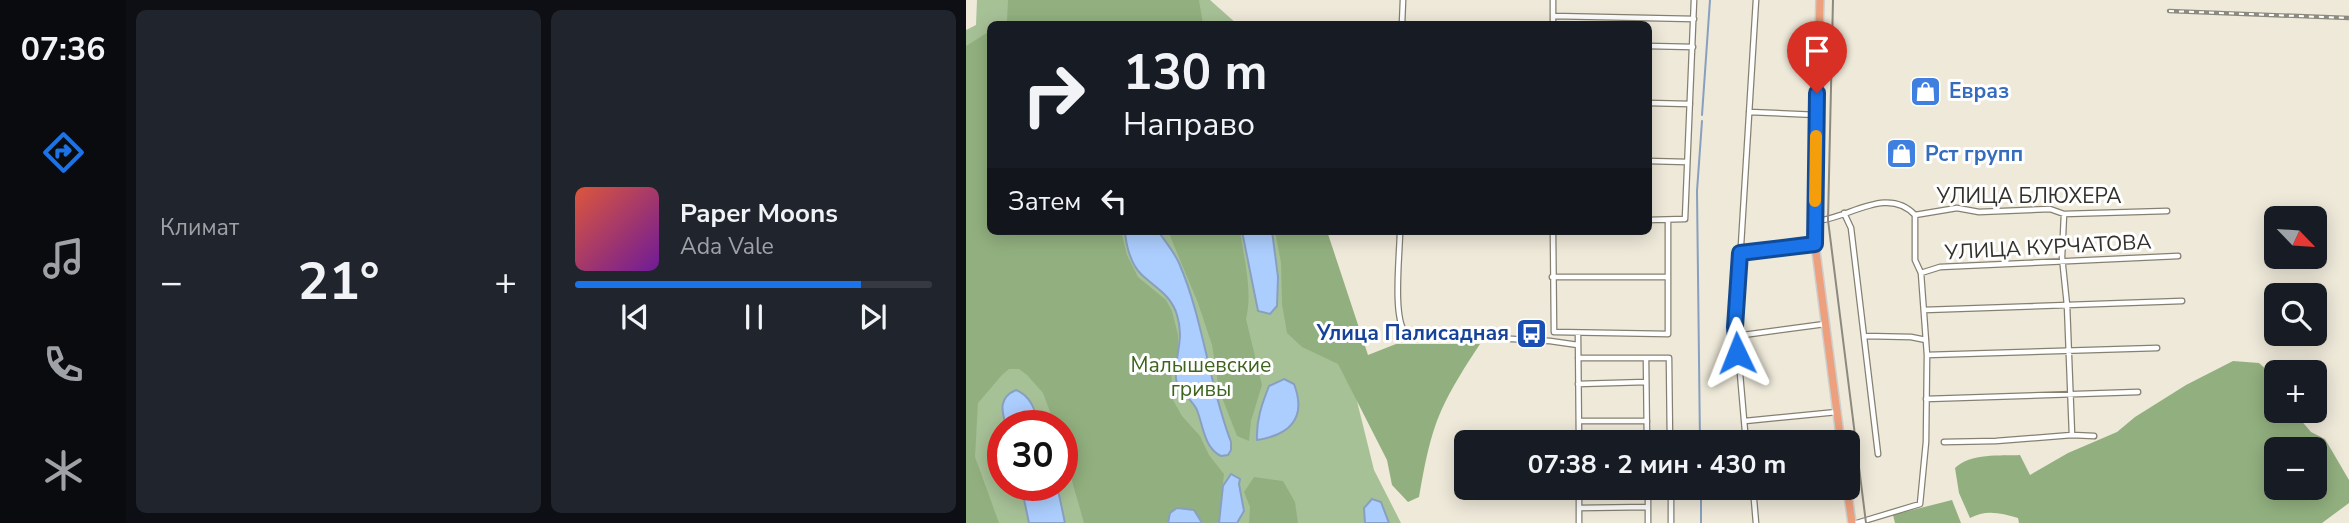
<!DOCTYPE html>
<html lang="ru">
<head>
<meta charset="utf-8">
<style>
  body { margin:0; font-family:"Nunito Sans",sans-serif; background:#20242c; color:#f1f3f6; height:100vh; display:flex; flex-direction:column; font-size:26px; white-space:nowrap }
  * { box-sizing:border-box; margin:0 }
  p { font-size:23px; color:#9ea1a6 }
  .icon { flex:none; width:38px; height:38px; fill:none; stroke:currentColor; stroke-width:2; stroke-linecap:round; stroke-linejoin:round }
  .map { position:relative; flex:1; overflow:hidden }
  .details { display:flex; flex-direction:column; gap:10px; padding:10px; background:#0d0f14; width:840px }
  .details>* { flex:none }
  .hud { position:absolute; left:21px; top:21px; width:665px; height:214px; border-radius:10px; box-shadow:0 4px 18px #0003; background:#171b24; color:#f1f3f6; overflow:hidden }
  .needle { width:46px; rotate:115deg }
  .tools { position:absolute; left:1298px; top:206px; display:grid; gap:14px }
  .tools a { display:grid; place-items:center; width:63px; height:63px; border-radius:10px; background:#171b24; box-shadow:0 4px 18px #0003; font-size:35px }
  .speed { position:absolute; left:21px; top:410px; display:flex; gap:14px; font-size:35px; font-weight:700; text-align:center }
  .speed>* { display:grid; place-content:center; width:91px; height:91px; border-radius:50%; background:#171b24; box-shadow:0 4px 18px #0003; line-height:1 }
  .speed .limit { border:10px solid #d22; background:#fff; color:#111 }
  .pin { position:absolute; display:grid; place-items:center; width:60px; height:60px; color:#fff; margin:-72px -30px; border-radius:50% 50% 50% 0; rotate:-45deg; box-shadow:0 0 7px #0007 }
  .pin .icon { rotate:45deg }
  .me { position:absolute; width:77px; margin:-38px; rotate:358deg; stroke-linejoin:round; filter:drop-shadow(0 0 5px #0008) }
  .turn { display:flex; align-items:center; gap:24px; height:147px; padding:0 21px; font-size:32px }
  .turn .icon { width:91px; height:91px; stroke-width:2.5 }
  .turn b { display:block; font-size:49px; line-height:60px }
  .then { display:flex; align-items:center; height:66px; padding:0 21px; background:#0003; gap:14px; font-size:26px }
  .big { font-size:52px; font-weight:700; line-height:1.1 }
  .details .widget { flex:1; display:flex; flex-direction:column; justify-content:center; gap:10px; min-width:0; padding:0 24px; border-radius:10px; background:#20242c }
  .song { display:flex; align-items:center; gap:21px }
  .cover { width:84px; height:84px; border-radius:10px; background:linear-gradient(135deg,hsl(10 70% 55%),hsl(280 70% 35%)) }
  .played { height:7px; border-radius:4px; background:linear-gradient(90deg,#1a73e8 80%,#363941 80%) }
  .keys { display:flex; justify-content:space-around; direction:ltr }
  .heat { display:flex; justify-content:space-between; align-items:center; font-size:38px; direction:ltr }
  .details .tiles { flex:1; display:grid; gap:10px; grid-template-columns:repeat(2,1fr) }
  .trip { position:absolute; left:488px; top:430px; width:406px; height:70px; border-radius:10px; background:#171b24; box-shadow:0 4px 18px #0003; font-weight:700; line-height:70px; text-align:center }
  main { display:flex; flex:1; min-height:0 }
  .tab-bar { display:flex; flex-direction:column; width:126px; justify-content:space-around; align-items:center; background:#090b0e; color:#9ea1a6 }
  .tab-bar .icon { width:49px; height:49px }
  .tab-bar .selected { color:#1a73e8 }
  .tab-bar b { font-size:32px; color:#f1f3f6 }
  .map>svg:first-child { display:block }
  .green { fill:#a7c197; fill-rule:evenodd }
  .forest { fill:#92b07f; fill-rule:evenodd }
  .water { fill:#accefe; stroke:#889fbf; stroke-width:2 }
  .lines { fill:none; stroke-linecap:round; stroke-linejoin:round }
  .stream { stroke:#889fbf; stroke-width:2 }
  .minor-casing { stroke:#858072; stroke-width:7 }
  .primary-casing { stroke:#cececc; stroke-width:10 }
  .minor { stroke:#fff; stroke-width:4.5 }
  .primary { stroke:#eda07d; stroke-width:7 }
  .tram { stroke:#8c897e; stroke-width:2 }
  .rail-casing { stroke:#8c897e; stroke-width:4.5 }
  .rail { stroke:#fff; stroke-width:2; stroke-dasharray:5; stroke-linecap:butt }
  .route-casing { stroke:#114b97; stroke-width:18 }
  .route { stroke:#1a73e8; stroke-width:12 }
  .slow { stroke:#f59e0b; stroke-width:12 }
  .labels { text-anchor:middle; stroke-width:6; stroke-linejoin:round; paint-order:stroke }
  .shop-label { font-size:21px; font-weight:bold; fill:#366cbe; stroke:#fff; text-anchor:start }
  .street-label { font-size:21px; fill:#33312b; stroke:#fff }
  .transit-label { font-size:21px; font-weight:bold; fill:#164399; stroke:#fff; text-anchor:end }
  .park-label { font-size:21px; fill:#3d631e; stroke:#fff }
</style>
</head>
<body>
<main>
<nav class="tab-bar">
<b>07:36</b>
<svg class="icon selected" aria-label="directions" viewBox="0 0 24 24"><path d="M12 3l9 9-9 9-9-9zM9 14v-3h6M13 9l2 2-2 2"/></svg>
<svg class="icon" aria-label="music" viewBox="0 0 24 24"><path d="M9 18V5l10-2v13"/><circle cx="6" cy="18" r="3"/><circle cx="16" cy="16" r="3"/></svg>
<svg class="icon" aria-label="phone" viewBox="0 0 24 24"><path d="M5 4h4l2 5-3 2q2 4 5 5l2-3 5 2v4C11 20 4 13 5 4z"/></svg>
<svg class="icon" aria-label="climate" viewBox="0 0 24 24"><path d="M12 3v18M4 7l16 10M4 17L20 7"/></svg>
</nav>
<section class="details">
<div class="tiles">
<div class="widget"><p>Климат</p>
<div class="heat"><a>−</a><b class="big">21°</b><a>+</a></div>
</div>
<div class="widget">
<div class="song"><i class="cover"></i><div><b>Paper Moons</b><p>Ada Vale</p></div></div>
<div class="played"></div>
<div class="keys"><svg class="icon" aria-label="previous" viewBox="0 0 24 24"><path d="M18 5L8 12l10 7zM5 5v14"/></svg><svg class="icon" aria-label="pause" viewBox="0 0 24 24"><path d="M8 5v14M16 5v14"/></svg><svg class="icon" aria-label="next" viewBox="0 0 24 24"><path d="M6 5l10 7-10 7zM19 5v14"/></svg></div>
</div>
</div>
</section>
<div class="map">
<svg width="1383" height="523" viewBox="0 0 1383 523">
  <rect width="100%" height="100%" fill="#eee9d9"/>
  <path class="green" d="M11 0H244L271 24H24V231H345L369 312 408 470 435 523H0V30L10 25ZM37 425H96V485H37Z"/>
  <path class="forest" d="M42 0H233L237 24H36L41 21Z
    M24 31V231H155L161 255 172 277 200 300 206 311 212 335V358L205 369 207 400 216 416 234 436 243 455 258 474 253 523H236L228 510 204 513 202 523H118L96 446V425H89L77 393 61 375 53 369H43L36 375 12 403 9 457 33 523H0V46Z
    M202 231H274C278 258 287 292 280 319L296 385 285 421 283 441 271 436 253 390 246 345 232 303Z
    M309 231H361L402 355 430 344H514C500 365 486 387 475 411 463 438 458 469 453 497L442 502 426 485 421 460 372 364 336 347 321 333 316 304 315 263Z
    M1267 361 1293 363 1311 379V411H1327L1345 432 1359 439 1383 480V503L1356 523H1053L1052 518C1035 513 1020 509 1004 518L993 493 989 468C1004 453 1035 456 1054 455L1064 475 1102 453 1151 432 1169 417 1220 385ZM1311 450H1349V488H1311Z
    M288 477 317 481 329 502 332 523H283L284 507 278 492Z
    M986 500 995 523H929L927 515Z"/>
  <path class="water" d="M159 231H192C199 241 208 252 213 263 237 318 243 385 265 442V450L262 455 255 456C238 448 237 425 231 410 226 399 211 390 210 379 208 356 219 340 211 315 205 295 190 288 176 275 165 265 160 246 159 231Z
    M276 231H306L312 277 311 306 304 314 292 311Z
    M318 379 328 384C341 418 324 435 291 440 290 420 296 404 303 386Z
    M50 390C65 396 69 410 73 425H40C35 410 33 397 50 390Z
    M265 474 274 479 273 484 278 511 271 523H253L257 486Z
    M55 485H91L99 523H63Z
    M406 499 415 502 423 523H399L398 508Z
    M211 508 228 510 236 523H202L204 513Z"/>
  <g class="lines">
    <path class="stream" d="M736 115 744 0
      M734 443 731 191 736 121
      M735 488V523"/>
    <defs>
      <path id="minor" d="M587 16 728 19
        M436 24 437 0
        M587 24V0
        M682 46 727 47
        M682 103 724 104
        M783 112 851 115
        M682 161 721 162
        M878 213 885 228 912 454
        M1098 214 1096 257 1101 305 1106 435
        M682 220 719 219 728 0
        M850 221C882 219 921 185 949 215L991 208 1013 212 1084 209 1098 214 1201 211
        M434 231C434 252 426 320 440 333L584 341 612 345
        M587 231 588 332 702 334V220
        M774 253 849 244
        M955 273 974 267 1212 256
        M586 277H702
        M958 310 1216 301
        M612 333 613 443
        M770 336 859 324
        M899 336 945 337 960 340
        M961 355 1191 348
        M612 358H703L704 443
        M680 358 681 443
        M612 384 680 382
        M960 399 1172 392
        M613 421H681
        M779 421 871 412
        M978 442 1030 441 1106 435 1128 436
        M780 443 770 327 790 0
        M613 488V523
        M682 488V523
        M705 488V523
        M787 488 790 523
        M613 508 682 507
        M891 523 954 504 960 442 961 355 955 273 949 260V215"/>
      <path id="primary" d="M854 0 849 179V244L875 443
        M881 488 886 523"/>
    </defs>
    <use href="#minor" class="minor-casing"/>
    <use href="#primary" class="primary-casing"/>
    <use href="#minor" class="minor"/>
    <use href="#primary" class="primary"/>
    <path class="tram" d="M867 0 862 220 900 523"/>
    <defs>
      <path id="rail" d="M1203 11 1383 18"/>
    </defs>
    <use href="#rail" class="rail-casing"/>
    <use href="#rail" class="rail"/>
  </g>
  <g class="lines">
    <defs>
      <path id="route" d="M771 353 769 327 774 253 849 244 851 93"/>
    </defs>
    <use href="#route" class="route-casing"/>
    <use href="#route" class="route"/>
    <path class="slow" d="M849 201 850 136"/>
  </g>
  <defs>
    <symbol id="shop-square" viewBox="-11 -11 22 22"><rect x="-9" y="-9" width="18" height="18" rx="4" fill="#3f7fe0" stroke="#fff"/><path d="M-5-2.5h2.3a2.7 3.5 0 0 1 5.4 0H5L5.5 6h-11ZM-1.5-2.5h3a1.5 2.3 0 0 0-3 0Z" fill="#fff"/></symbol>
    <symbol id="bus-square" viewBox="-11 -11 22 22"><rect x="-9" y="-9" width="18" height="18" rx="4" fill="#1a4fb4" stroke="#fff"/><path d="M-5-6H5V4H4V6H2V4H-2V6H-4V4H-5ZM-3.5-4V0h7V-4ZM-3.5 1.2v1.5H-2V1.2ZM2 1.2v1.5H3.5V1.2Z" fill="#fff"/></symbol>
  </defs>
  <g fill-rule="evenodd">
    <use href="#shop-square" x="942" y="74" width="35" height="35"/>
    <use href="#shop-square" x="918" y="136" width="35" height="35"/>
    <use href="#bus-square" x="548" y="316" width="35" height="35"/>
  </g>
  <g class="labels">
    <g class="shop-label">
      <text x="983" y="98">Евраз</text>
      <text x="959" y="161">Рст групп</text>
    </g>
    <g class="street-label">
      <text x="1063" y="203">УЛИЦА БЛЮХЕРА</text>
      <text transform="translate(1082 247) rotate(-3)" y="7">УЛИЦА КУРЧАТОВА</text>
    </g>
    <g class="transit-label">
      <text x="543" y="340">Улица Палисадная</text>
    </g>
    <g class="park-label">
      <text x="235" y="372">Малышевские<tspan x="235" dy="24">гривы</tspan></text>
    </g>
  </g>
</svg>
<div class="tools">
<a><svg class="needle" viewBox="-14 -14 28 28"><path d="M0-13l5 13h-10z" fill="#e53935"/><path d="M0 13l5-13h-10z" fill="#9ea1a6"/></svg></a>
<a><svg class="icon" aria-label="search" viewBox="0 0 24 24"><circle cx="10" cy="10" r="6"/><path d="M15 15l6 6"/></svg></a>
<a>+</a>
<a>−</a>
</div>
<div class="speed"><div class="limit">30</div></div>
<div class="pin" style="left:851px;top:93px;background:#d93025"><svg class="icon" aria-label="arrive" viewBox="0 0 24 24"><path d="M6 21V4h12l-3 4 3 4H6"/></svg></div>
<svg class="me" style="left:771px;top:353px" viewBox="-20 -20 40 40"><path d="M0-17L14 15 0 8-14 15z" fill="#1a73e8" stroke="#fff" stroke-width="4"/></svg>
<div class="trip">07:38 · 2 мин · 430 m</div>
<div class="hud">
<div class="turn"><svg class="icon" aria-label="right" viewBox="0 0 24 24"><path d="M7 20v-9h11M14 6l5 5-5 5"/></svg><div><b>130 m</b>Направо</div></div>
<div class="then">Затем<svg class="icon" aria-label="left" viewBox="0 0 24 24"><path d="M17 20v-9H6M10 6l-5 5 5 5"/></svg></div>
</div>
</div>
</main>
</body>
</html>
